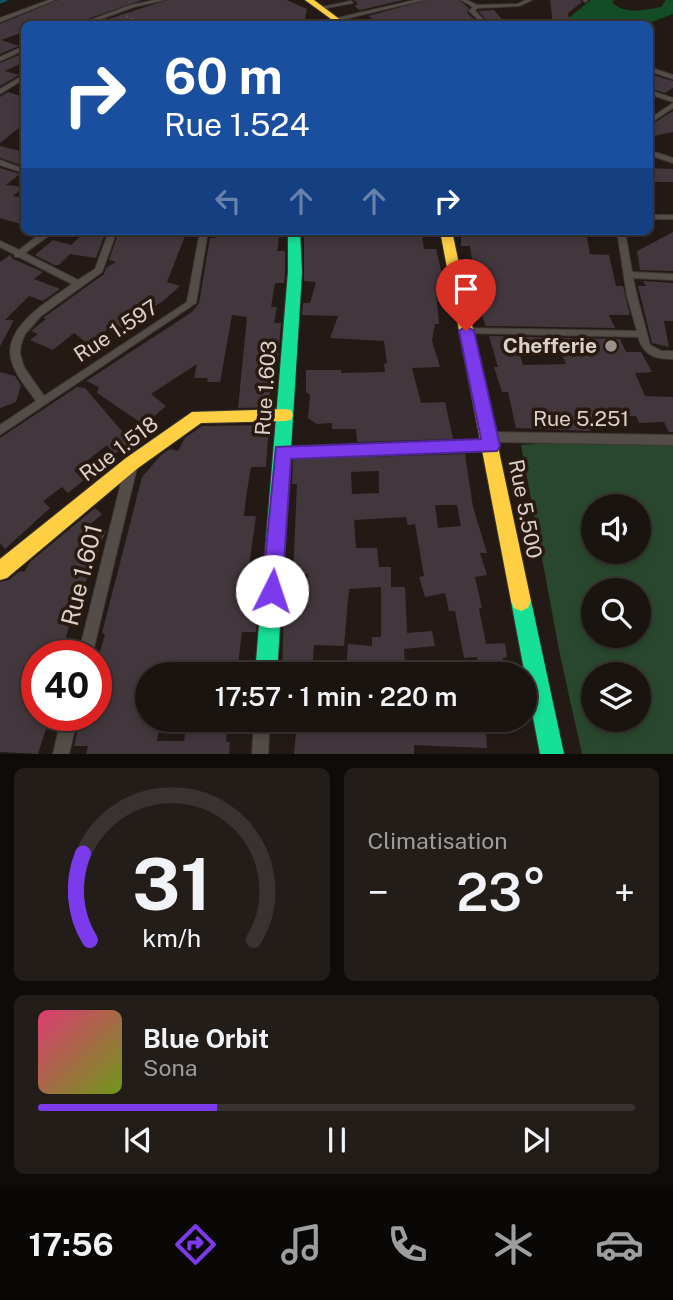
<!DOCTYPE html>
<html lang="fr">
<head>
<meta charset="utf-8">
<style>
  body { margin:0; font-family:"Public Sans",sans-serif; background:#231d19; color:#f1f3f6; height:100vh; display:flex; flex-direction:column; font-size:26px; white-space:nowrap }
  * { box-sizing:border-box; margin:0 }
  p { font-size:23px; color:#9f9e9f }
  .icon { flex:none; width:38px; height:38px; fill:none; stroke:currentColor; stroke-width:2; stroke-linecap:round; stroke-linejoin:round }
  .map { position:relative; height:754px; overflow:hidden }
  .sheet { display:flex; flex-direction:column; gap:14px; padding:14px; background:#0e0b09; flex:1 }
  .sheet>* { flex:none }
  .guide { position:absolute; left:21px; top:21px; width:632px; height:214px; border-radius:10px; box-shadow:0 4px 10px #0003,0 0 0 2px #383330; background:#1a4fa0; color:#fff; overflow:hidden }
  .controls { position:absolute; left:581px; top:494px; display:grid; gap:14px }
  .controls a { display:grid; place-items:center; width:70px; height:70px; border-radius:50%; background:#1a1410; box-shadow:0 4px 10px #0003,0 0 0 2px #383330; font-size:35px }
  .speed { position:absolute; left:21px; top:640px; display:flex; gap:14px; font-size:35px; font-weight:700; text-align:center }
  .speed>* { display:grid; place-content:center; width:91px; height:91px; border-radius:50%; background:#1a1410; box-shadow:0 4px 10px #0003,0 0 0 2px #383330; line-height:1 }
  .speed .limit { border:10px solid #d22; background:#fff; color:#111 }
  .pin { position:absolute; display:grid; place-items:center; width:60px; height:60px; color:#fff; margin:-72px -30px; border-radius:50% 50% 50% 0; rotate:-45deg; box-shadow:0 0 7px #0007 }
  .pin .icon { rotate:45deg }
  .me { position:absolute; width:77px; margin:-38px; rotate:4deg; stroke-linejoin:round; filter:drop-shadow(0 0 5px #0008) }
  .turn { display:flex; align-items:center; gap:24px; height:147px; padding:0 28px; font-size:32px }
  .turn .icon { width:91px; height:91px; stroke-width:2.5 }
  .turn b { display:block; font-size:49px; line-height:60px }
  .lanes { display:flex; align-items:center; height:66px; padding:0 28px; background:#0003; justify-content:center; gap:35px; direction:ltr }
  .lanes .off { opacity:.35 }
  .big { font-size:52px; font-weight:600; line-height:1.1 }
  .sheet .tile { flex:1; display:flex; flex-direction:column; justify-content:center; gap:10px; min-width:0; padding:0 24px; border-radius:10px; background:#231d19 }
  .sheet .dial { align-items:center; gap:0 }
  .dial svg { height:182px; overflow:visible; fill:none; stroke:#383330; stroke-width:7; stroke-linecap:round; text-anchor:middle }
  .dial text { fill:#f1f3f6; stroke:none }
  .song { display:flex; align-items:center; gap:21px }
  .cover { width:84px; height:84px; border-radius:10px; background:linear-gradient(135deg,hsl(340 70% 55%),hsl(80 70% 35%)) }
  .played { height:7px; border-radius:4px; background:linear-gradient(90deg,#7c3aed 30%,#383330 30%) }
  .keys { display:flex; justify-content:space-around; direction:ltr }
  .heat { display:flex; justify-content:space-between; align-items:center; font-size:38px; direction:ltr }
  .sheet .tiles { flex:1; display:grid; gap:14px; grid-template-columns:1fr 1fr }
  .tile:last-child { grid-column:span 2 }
  .trip { position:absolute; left:135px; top:662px; width:402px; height:70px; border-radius:35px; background:#1a1410; box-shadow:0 4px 10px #0003,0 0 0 2px #383330; font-weight:600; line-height:70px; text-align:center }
  .tabs { display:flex; height:112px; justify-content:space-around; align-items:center; background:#0a0806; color:#9f9e9f }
  .tabs .icon { width:49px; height:49px }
  .tabs .on { color:#7c3aed }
  .tabs b { font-size:32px; color:#f1f3f6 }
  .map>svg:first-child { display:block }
  .green { fill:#29472f; fill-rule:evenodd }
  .forest { fill:#134d26 }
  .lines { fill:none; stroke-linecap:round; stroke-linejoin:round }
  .stream { stroke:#085c69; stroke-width:2.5 }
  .building { fill:#42373d; fill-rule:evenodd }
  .street-casing { stroke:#3d3733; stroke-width:2 }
  .fast-casing { stroke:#3d3733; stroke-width:2 }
  .slow-casing { stroke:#3d3733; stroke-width:2 }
  .path { stroke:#56504d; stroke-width:2; stroke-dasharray:2.5 2.5; stroke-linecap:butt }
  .street { fill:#534c49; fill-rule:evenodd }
  .fast { fill:#16e098; fill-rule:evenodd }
  .slow { fill:#ffcf43; fill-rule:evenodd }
  .route { fill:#7c3aed; stroke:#51269a; stroke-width:2 }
  .poi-dot { fill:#9b918c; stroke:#281911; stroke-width:2.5 }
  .labels { text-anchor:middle; stroke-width:7; stroke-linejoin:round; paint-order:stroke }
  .street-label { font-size:21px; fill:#dbd1cb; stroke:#281911 }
  .poi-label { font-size:21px; font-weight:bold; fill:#dbd1cb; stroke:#281911; text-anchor:end }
  .near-street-label { font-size:24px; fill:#dbd1cb; stroke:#281911 }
</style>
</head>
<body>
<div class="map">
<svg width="673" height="754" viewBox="0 0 673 754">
  <rect width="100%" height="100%" fill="#231a16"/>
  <path class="green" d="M667 436 673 437V754H582L560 655 521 445ZM593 506H639V551H593ZM593 590H639V635H593ZM593 674H639V719H593Z"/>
  <path class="forest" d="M591 0H614L612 2C622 15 646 10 661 7L666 0H673V14L646 24H574L566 20Z"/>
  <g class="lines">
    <path class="stream" d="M0 2 6 0"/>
  </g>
  <path class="building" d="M58 0H142L79 22 77 24H24V32L1 40 19 46 0 54V24Z
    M167 0H287L307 9 304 24H93Z
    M354 0H403L360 10 354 6 358 4Z
    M427 0H459L469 8 467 13 480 24H460L455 20H444L382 24 368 16Z
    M550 0H580L582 2 568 13 570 24H553Z
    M494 10 506 24H490L478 11Z
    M24 53V62L5 71 19 75 0 86V63Z
    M649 74 673 81V88L665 93 649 88Z
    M8 92 24 97V124L0 143V97Z
    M673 111V132L649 137V126Z
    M0 146 24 152V166L0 158Z
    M0 168 20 174 6 185 24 187 13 196 24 198V225L0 218Z
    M649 168 673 169V182H655Z
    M86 231H106L96 258 70 254 59 265H54L35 255 53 240 71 245Z
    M119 231H187L167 282 180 286 163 301 122 328 116 324 87 343 74 333 53 350 30 340 38 334 31 331 46 319 43 318 104 274 106 268 116 262 109 260Z
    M217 231H280L277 251H285V272L284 283H275L271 307H277L274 323H281L278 359H274L268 407 238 408 247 317 232 315 220 382H207L208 378H194L197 364 151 394 166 406 144 425 97 393 99 387 86 381 192 312 199 303 210 238H216Z
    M304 231H421L424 249H436L446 291H436L439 324H435L432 341 440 367 412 368 421 403 445 402 453 439 357 442 356 429H332V423L317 424 308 418 310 395 306 392V370H341V373L385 372 384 364 387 363 384 341 330 338 338 316 302 315 303 303H310L316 282 304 281Z
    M472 231H578L579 236 587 237 590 254 609 255 616 286H623L630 315H609L615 328 486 326 479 308H485L480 281H475L470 246H461V232L472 233Z
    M673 232V271L640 270 637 251Z
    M10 255 13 259 43 272 34 279 60 289 43 301 29 296 5 320H14L0 346V262Z
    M643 281 673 283V321H664L669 347 652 343 638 286H646Z
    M489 336 620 339 626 352H641L652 372 635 373 645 396 673 397V432H669L664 422 639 423 636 416 588 419 590 431 516 428 508 392H502L494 367H498ZM516 341H556L566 364 523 365Z
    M0 372 15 376 21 385 16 402 0 408Z
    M77 387 85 388 132 443 114 454 107 445 74 471 84 480 68 493 62 487 43 501 50 508 5 549 0 543V438Z
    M269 425 266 467H251L246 497 244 516H256L248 575H257L254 592H259L256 632H242L237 674H147V719H161L157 741H184L187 719H228L226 742H230L229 754H86L88 746H74L79 724 82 723 84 716H96V666L105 634 102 633 142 477 161 455 170 449 178 451 185 438 202 426Z
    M465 454 473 507 487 553H480L487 575 475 577 482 608H479L486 644 505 643 507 657 503 658 505 674H479L477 657 464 658 455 611H449L445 593 425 597 419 577 424 576 415 524 408 525 406 517 354 520 356 548H377L379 567H391V587H405L407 633 432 631 435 646 404 649 405 670H396L397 674H346L348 644 372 646V637H381V587L349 589 344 646 314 645 312 674H282L284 606 305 605 308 574H293L297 484H292L293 459ZM379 471V493L352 494 351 472ZM435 505H457L461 526 438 528Z
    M95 508 102 514 85 529 106 531 80 596H77L61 656H37V716H50L38 754 0 752V582L9 580 20 571 24 572 31 561Z
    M297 719H362V728L429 733 428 719H485L487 748 414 745V754H294Z"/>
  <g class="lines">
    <defs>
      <path id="street" d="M49 0H55L0 22V18Z
        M155 0H164L134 7 87 24H80L131 5Z
        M415 0H424L336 21 333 19Z
        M461 0H467L477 5 518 4 526 0H532L519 6 477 8 475 11 488 24H483L469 11 473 7Z
        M583 0H587V1L585 2Z
        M351 1 353 3 320 9 318 8Z
        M24 46V50L0 61V57Z
        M649 67 673 75V79L649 71Z
        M24 75V79L0 94V89Z
        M649 90 673 98V102L649 94Z
        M673 103V108L649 124V119Z
        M649 150 673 158V163L649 155Z
        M0 160 24 169V173L0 165Z
        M649 215H673V219H649Z
        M109 231H117L102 272 41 316 25 334 21 344 20 354 24 367 44 396 187 302 200 231H208L196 303 0 435V425L36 401C27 388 14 374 11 358 4 326 50 300 72 284L19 257H15L14 254 0 247V241L19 250 41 233H47V237L25 253 78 280 95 269Z
        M617 231H625L632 272 673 274V280L633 278 637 296 650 345 661 351H673V359C655 359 644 356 638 337L463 333 461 331 466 328 637 331 627 296Z
        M488 432 673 435V445L492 442 495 443 497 446 495 449 491 451 283 457 279 455 277 452 279 449 283 447 488 441 484 440 482 437 484 434Z
        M132 458 136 460 138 463 92 656H78L126 463 128 460Z
        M62 716H78L69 754H53Z
        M254 719H270L268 754H252Z"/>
      <path id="fast" d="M288 231H300L302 272 277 674H255L288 272Z
        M521 591 528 594 531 601 564 754H540L511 601 514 594Z"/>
      <path id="slow" d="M305 0H314L346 24H338Z
        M440 231H452L531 601 528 608 521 611 514 608 511 601Z
        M285 409 291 410 293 415 291 420 285 421 201 423 138 468 7 578 0 580V559L126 458 192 412Z"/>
    </defs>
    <use href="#street" class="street-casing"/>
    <use href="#fast" class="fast-casing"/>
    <use href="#slow" class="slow-casing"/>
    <path class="path" d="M126 16 136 21"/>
    <use href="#street" class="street"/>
    <use href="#fast" class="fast"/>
    <use href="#slow" class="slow"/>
  </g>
  <path class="route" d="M466 326 474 331 500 446 497 451 291 459 282 591 279 598 272 601 265 598 262 591 276 447 481 439 459 331Z"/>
  <circle class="poi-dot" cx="611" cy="346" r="7"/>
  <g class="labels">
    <g class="street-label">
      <text transform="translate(116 331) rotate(-33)" y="7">Rue 1.597</text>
      <text transform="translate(266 388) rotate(-86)" y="7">Rue 1.603</text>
      <text x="581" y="426">Rue 5.251</text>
      <text transform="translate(119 449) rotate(-37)" y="7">Rue 1.518</text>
      <text transform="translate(525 509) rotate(79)" y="7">Rue 5.500</text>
    </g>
    <g class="poi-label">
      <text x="597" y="353">Chefferie</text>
    </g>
    <g class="near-street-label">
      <text transform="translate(82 575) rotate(-76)" y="8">Rue 1.601</text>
    </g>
  </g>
</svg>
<div class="controls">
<a><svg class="icon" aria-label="sound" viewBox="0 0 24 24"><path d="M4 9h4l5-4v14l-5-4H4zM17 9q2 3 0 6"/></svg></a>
<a><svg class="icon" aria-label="search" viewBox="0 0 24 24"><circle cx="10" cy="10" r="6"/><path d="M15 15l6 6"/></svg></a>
<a><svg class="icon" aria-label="layers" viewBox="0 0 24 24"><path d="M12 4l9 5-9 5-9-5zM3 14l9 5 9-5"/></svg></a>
</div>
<div class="speed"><div class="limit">40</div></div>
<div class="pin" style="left:466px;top:331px;background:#d93025"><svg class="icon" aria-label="arrive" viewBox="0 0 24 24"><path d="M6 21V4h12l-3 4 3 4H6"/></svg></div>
<svg class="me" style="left:272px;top:591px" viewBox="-20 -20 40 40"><circle r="19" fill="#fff"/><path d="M0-13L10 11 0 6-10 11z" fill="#7c3aed"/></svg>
<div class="trip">17:57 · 1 min · 220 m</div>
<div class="guide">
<div class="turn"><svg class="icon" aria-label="right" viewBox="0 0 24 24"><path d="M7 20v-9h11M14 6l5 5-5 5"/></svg><div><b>60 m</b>Rue 1.524</div></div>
<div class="lanes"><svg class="icon off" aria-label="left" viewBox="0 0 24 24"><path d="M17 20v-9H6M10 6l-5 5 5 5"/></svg><svg class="icon off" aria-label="ahead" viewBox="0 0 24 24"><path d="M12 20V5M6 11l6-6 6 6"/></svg><svg class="icon off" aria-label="ahead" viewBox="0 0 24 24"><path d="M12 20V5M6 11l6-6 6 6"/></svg><svg class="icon" aria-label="right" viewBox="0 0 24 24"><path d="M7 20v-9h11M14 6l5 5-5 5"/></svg></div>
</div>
</div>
<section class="sheet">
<div class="tiles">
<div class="tile dial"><svg viewBox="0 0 100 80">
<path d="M14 69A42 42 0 1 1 86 69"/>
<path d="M14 69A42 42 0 0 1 11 31" stroke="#7c3aed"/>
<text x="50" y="56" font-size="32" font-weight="700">31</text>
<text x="50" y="72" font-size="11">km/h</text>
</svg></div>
<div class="tile"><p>Climatisation</p>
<div class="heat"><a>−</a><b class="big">23°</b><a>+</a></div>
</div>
<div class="tile">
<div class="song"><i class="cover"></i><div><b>Blue Orbit</b><p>Sona</p></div></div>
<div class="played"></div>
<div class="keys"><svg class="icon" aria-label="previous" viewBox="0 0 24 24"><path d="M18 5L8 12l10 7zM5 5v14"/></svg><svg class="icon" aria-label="pause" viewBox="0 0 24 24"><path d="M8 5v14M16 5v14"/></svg><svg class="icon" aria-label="next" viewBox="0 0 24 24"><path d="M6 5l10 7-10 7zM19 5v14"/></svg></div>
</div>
</div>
</section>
<nav class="tabs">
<b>17:56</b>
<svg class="icon on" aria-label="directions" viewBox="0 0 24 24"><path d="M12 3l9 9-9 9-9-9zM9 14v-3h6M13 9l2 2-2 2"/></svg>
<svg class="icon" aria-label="music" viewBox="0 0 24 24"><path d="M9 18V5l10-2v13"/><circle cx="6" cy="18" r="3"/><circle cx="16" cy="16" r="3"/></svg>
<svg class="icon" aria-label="phone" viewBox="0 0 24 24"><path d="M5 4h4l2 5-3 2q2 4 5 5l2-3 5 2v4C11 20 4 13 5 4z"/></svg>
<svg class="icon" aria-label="climate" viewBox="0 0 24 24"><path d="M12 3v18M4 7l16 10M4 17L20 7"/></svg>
<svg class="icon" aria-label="car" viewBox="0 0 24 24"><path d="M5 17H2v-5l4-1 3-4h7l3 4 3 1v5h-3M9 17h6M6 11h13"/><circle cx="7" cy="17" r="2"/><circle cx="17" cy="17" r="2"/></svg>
</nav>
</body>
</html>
